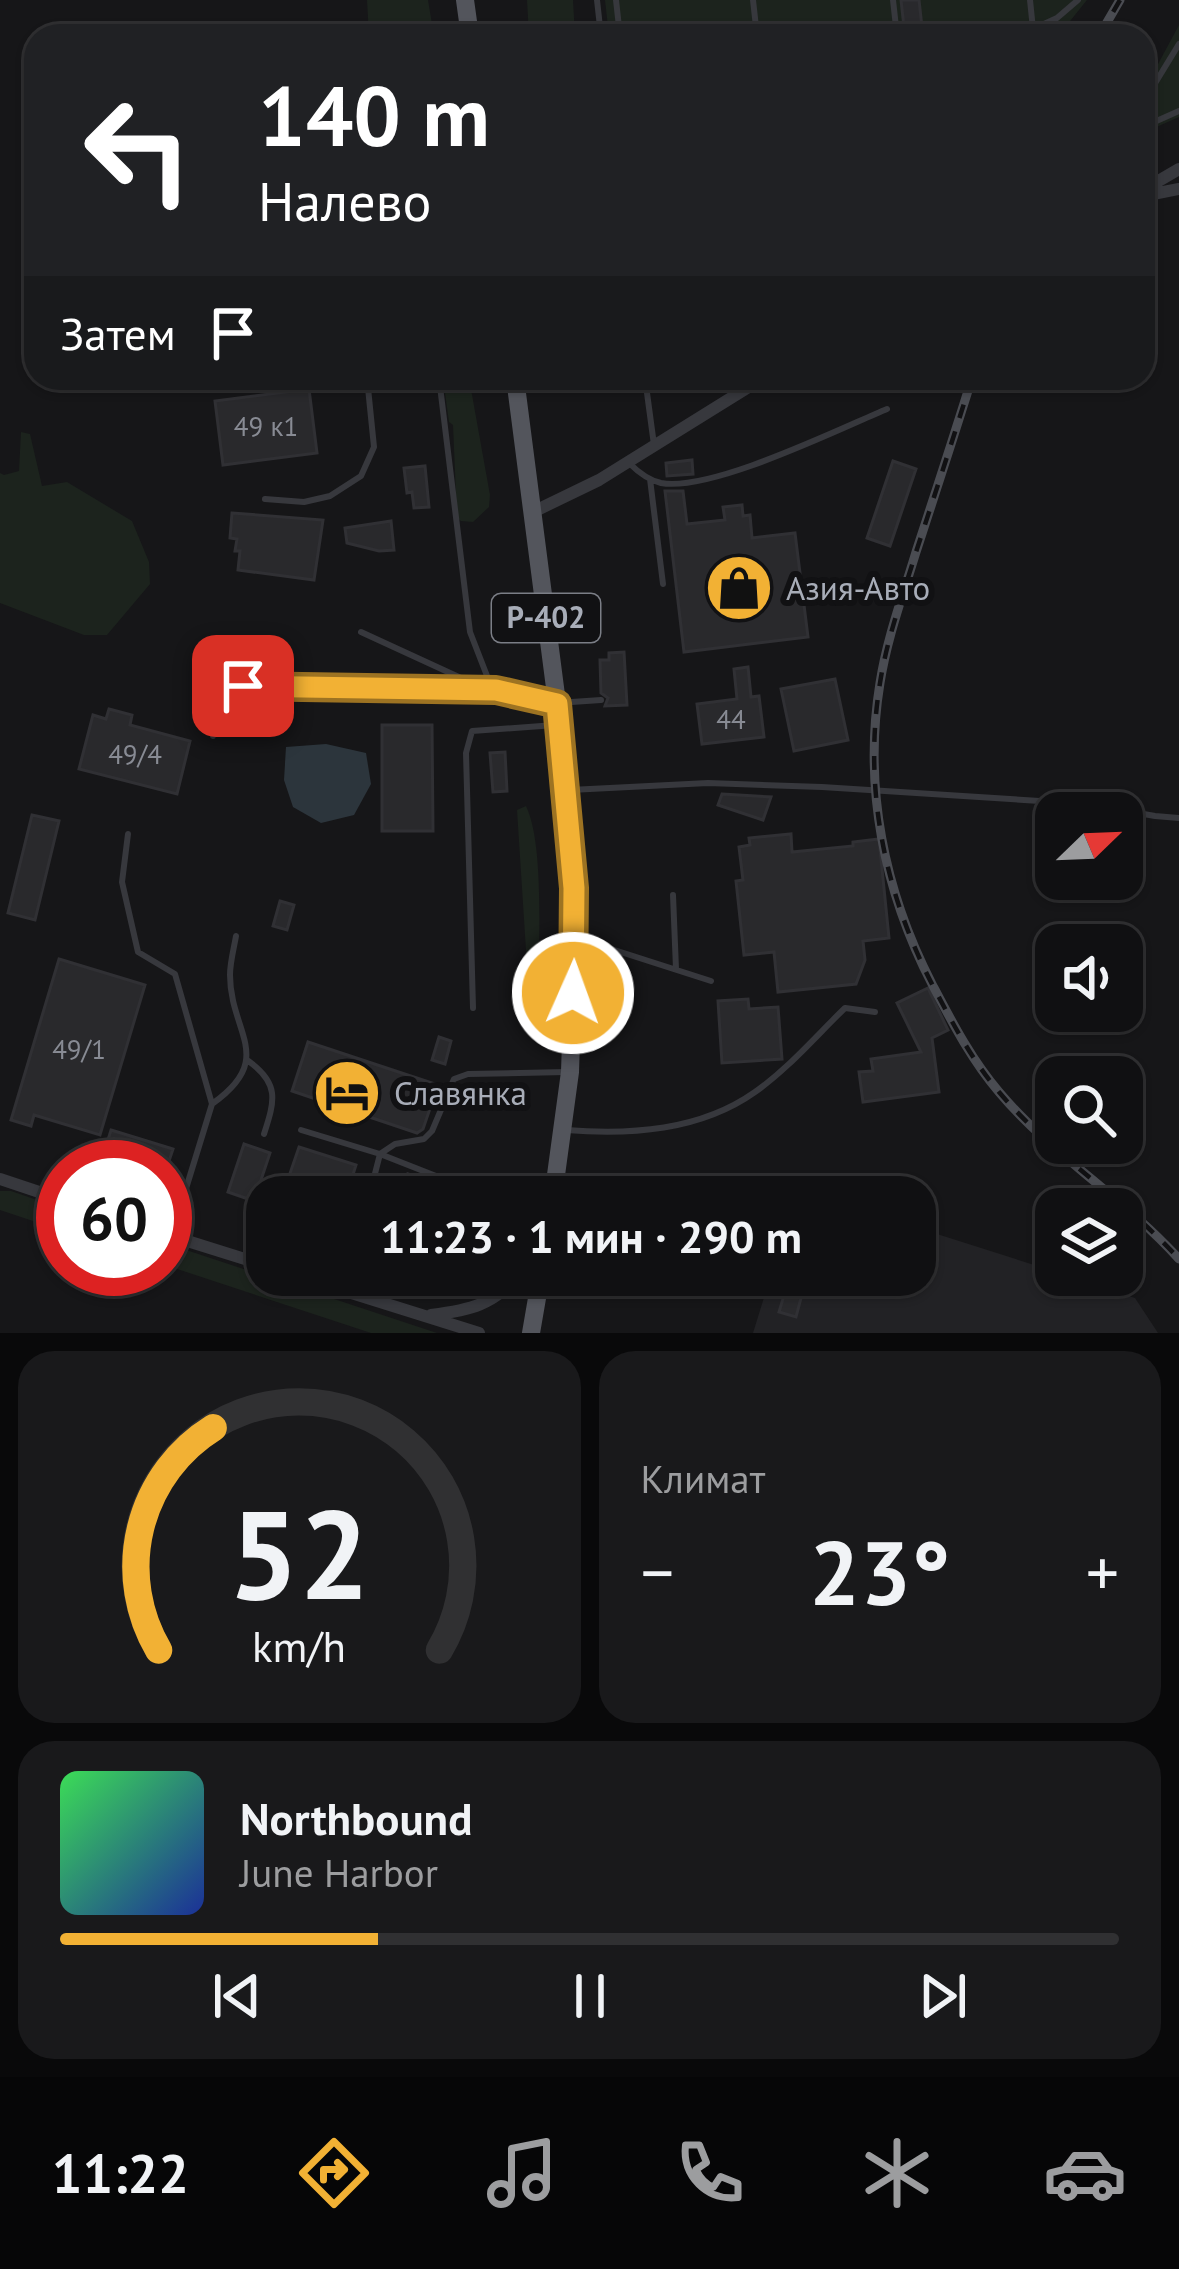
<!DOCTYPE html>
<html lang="ru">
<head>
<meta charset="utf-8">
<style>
  body { margin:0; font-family:"PT Sans",sans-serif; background:#19191b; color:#f1f3f6; height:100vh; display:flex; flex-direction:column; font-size:45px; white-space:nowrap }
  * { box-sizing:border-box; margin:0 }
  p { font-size:39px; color:#9c9d9f }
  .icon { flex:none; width:66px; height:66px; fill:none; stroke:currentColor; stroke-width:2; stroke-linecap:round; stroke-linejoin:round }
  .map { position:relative; height:1333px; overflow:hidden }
  .drawer { display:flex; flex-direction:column; gap:18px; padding:18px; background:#09090a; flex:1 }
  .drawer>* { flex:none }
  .guide { position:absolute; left:24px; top:24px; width:1131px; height:366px; border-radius:36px; box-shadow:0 3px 9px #0004,0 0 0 3px #303032; background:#202124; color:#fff; overflow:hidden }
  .needle { width:78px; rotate:67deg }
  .fabs { position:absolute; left:1035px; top:792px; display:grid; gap:24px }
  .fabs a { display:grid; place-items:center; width:108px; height:108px; border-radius:24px; background:#101012; box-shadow:0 3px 9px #0004,0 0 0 3px #303032; font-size:60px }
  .speed { position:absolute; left:36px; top:1140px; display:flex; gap:24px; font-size:60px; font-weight:700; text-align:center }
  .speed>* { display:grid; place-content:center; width:156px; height:156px; border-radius:50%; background:#101012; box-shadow:0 3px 9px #0004,0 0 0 3px #303032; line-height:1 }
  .speed .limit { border:18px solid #d22; background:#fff; color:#111 }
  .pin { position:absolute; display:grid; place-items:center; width:102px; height:102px; color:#fff; margin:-51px; border-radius:24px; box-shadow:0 6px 18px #0006 }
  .me { position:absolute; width:132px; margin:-66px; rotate:2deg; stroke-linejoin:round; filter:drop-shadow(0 0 9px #0008) }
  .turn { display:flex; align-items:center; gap:42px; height:252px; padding:0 36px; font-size:54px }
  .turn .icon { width:156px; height:156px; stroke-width:2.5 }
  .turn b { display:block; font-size:84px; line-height:102px }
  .then { display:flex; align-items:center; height:114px; padding:0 36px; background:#0003; gap:24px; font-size:45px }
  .big { font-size:90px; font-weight:800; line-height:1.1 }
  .drawer .widget { flex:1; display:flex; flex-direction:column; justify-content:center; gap:18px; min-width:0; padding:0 42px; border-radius:36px; background:#19191b }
  .drawer .dial { align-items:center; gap:0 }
  .dial svg { height:312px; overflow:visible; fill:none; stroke:#303032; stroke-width:7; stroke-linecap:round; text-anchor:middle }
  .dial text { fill:#f1f3f6; stroke:none }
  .song { display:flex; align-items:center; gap:36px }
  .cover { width:144px; height:144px; border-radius:18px; background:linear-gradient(135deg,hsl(130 70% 55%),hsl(230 70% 35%)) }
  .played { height:12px; border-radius:6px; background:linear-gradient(90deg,#f2b134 30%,#303032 30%) }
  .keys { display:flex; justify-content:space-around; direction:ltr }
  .heat { display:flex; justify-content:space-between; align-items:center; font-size:66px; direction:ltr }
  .drawer .tiles { flex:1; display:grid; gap:18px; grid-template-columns:1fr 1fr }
  .widget:last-child { grid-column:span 2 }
  .trip { position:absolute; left:246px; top:1176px; width:690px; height:120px; border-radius:36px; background:#101012; box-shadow:0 3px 9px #0004,0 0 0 3px #303032; font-weight:800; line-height:120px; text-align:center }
  .dock { display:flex; height:192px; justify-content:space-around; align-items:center; background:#060607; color:#9c9d9f }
  .dock .icon { width:84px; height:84px }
  .dock .current { color:#f2b134 }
  .dock b { font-size:54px; color:#f1f3f6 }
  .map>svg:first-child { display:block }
  .built { fill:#222225 }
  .green { fill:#1c231d }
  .water { fill:#2c353c }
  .building { fill:#29292c; stroke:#303034; stroke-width:3 }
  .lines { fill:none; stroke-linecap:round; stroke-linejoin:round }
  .lane { stroke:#37383d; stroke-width:6 }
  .street { stroke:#37383d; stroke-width:12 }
  .primary { stroke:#53555c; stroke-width:18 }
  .rail-casing { stroke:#4a4c52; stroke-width:9 }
  .rail { stroke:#111113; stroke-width:4.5; stroke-dasharray:14; stroke-linecap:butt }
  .route-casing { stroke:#9d7322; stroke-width:30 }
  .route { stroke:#f2b134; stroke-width:21 }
  .labels { text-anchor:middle; stroke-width:12; stroke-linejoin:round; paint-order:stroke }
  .number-label { font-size:27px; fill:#888b94 }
  .shield { fill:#111113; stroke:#7b7e86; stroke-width:3 }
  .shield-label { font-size:30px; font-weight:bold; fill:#a8adb8 }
  .poi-label { font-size:33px; fill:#a8adb8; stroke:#111113; text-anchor:start }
</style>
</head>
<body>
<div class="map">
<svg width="1179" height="1333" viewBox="0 0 1179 1333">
  <rect width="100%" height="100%" fill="#161618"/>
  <path class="built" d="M915 1227 1056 1272V1275H1065L1135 1298 1158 1333H753L771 1275H915Z"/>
  <path class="green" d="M367 0H428L434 36H369Z
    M527 0H573L575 36H529Z
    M605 0H1087L1058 36H609Z
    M1179 25V117L1143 133V92Z
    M443 378H469L490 495 489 507 473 522 461 521 457 518 453 425 449 422Z
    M21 432 30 434 42 486 67 482 132 521 149 562 150 584 107 635H84L0 603V473L4 475 19 471Z
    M526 806C543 841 539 927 539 968L533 978 527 966 517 810Z
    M0 1191H11L63 1209V1231L0 1210Z
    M165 1243 437 1333H371L165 1265Z"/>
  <path class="water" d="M326 744 366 753 371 784 354 815 321 823 293 807 284 780 286 747Z"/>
  <path class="building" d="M901 0H919L923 36H905Z
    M309 389 317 453 223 465 215 401Z
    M692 460 693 474 667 476 666 463Z
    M893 461 916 469 890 546 867 538Z
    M425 466 429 507 414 508 412 492 407 493 404 468Z
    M665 491H683L687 524 725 520 723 507 742 505 743 516 750 515 752 538 795 533 808 637 684 652Z
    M232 513 323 520 314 580 238 570 240 551H235L237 539 230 538Z
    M391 521 394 550 379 551 347 543 345 528Z
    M200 643 246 647 243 673 222 670 223 666 198 664Z
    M624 652 627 705 605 706 608 698 601 693 600 660H609V653Z
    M748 667 751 697 759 696 764 737 702 744 697 704 737 699 734 669Z
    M835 679 848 740 794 751 781 689Z
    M109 709 132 715 130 725 190 741 177 794 79 769 93 715 106 719Z
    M382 725H432L433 831H382Z
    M505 752 507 791 493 792 490 753Z
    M722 794 771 797 763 820 718 805Z
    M32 815 59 821 35 920 8 913Z
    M791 834 792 852 853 846V842L879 839 889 938 863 941 865 960 856 984 778 992 774 952 744 955 736 881 743 880 739 847 750 845 749 838Z
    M280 901 294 905 287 930 273 926Z
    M59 959 145 985 100 1135 34 1115 31 1126 11 1120Z
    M928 988 948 1030 932 1038 939 1092 863 1102 859 1072 873 1071 871 1059 921 1052 897 1003Z
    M748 999 749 1009 778 1007 782 1059 722 1063 718 1001Z
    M439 1037 451 1041 445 1064 432 1060Z
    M308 1042 438 1085 423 1129 417 1133 292 1091Z
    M111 1130 173 1149 167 1167H137L103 1156Z
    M244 1144 270 1153 254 1201 228 1192Z
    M299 1147 356 1165 346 1197 328 1192 326 1197H282Z
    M408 1174 431 1182V1197H405Z
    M378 1275H421L419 1288 377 1282Z
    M789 1279 805 1283 796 1317 779 1312Z"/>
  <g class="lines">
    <path class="lane" d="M597 0 601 36
      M616 0 620 36
      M753 0 757 36
      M893 0 897 36
      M1033 29 1057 18 1078 0
      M1024 36 1033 29 1030 0
      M1143 103 1179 44
      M1143 127 1179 111
      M439 378 470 632 489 681 496 690 557 703 601 700
      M645 378 654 445
      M629 463C638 472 648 480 661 483 711 492 837 430 887 409
      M650 479 663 584
      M265 499 304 502 330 496 361 476 374 447 367 378
      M361 632 461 678 489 681
      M213 736 219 700 243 685 496 690
      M570 790 708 783 822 787 1087 804 1155 816 1179 818
      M128 834 122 882 138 952 175 974 212 1104 172 1234
      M673 895 676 969
      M577 938 711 981
      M473 1008 466 753 472 731 555 725
      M247 1060C280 1083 275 1100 264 1134
      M212 1104C277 1058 230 1033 230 975 230 962 234 948 236 936
      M301 1130 380 1154 436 1176 451 1197
      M566 1130C630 1135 700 1131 755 1092 788 1069 816 1036 845 1008L875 1012
      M369 1197 380 1154 395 1144 424 1139 432 1131 454 1079 468 1074 566 1072
      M444 1293 447 1275"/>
    <path class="street" d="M1143 190 1179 169
      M1143 196 1179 189
      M533 512 599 480 763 378
      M0 1179 63 1200
      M165 1234 267 1266
      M294 1275 479 1333
      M431 1315C471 1310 492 1305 520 1275"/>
    <path class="primary" d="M465 0 470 36
      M515 378 557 703 575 918 570 1072 553 1197
      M531 1333 541 1275"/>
    <defs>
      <path id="rail" d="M1099 36 1120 0
        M972 378C954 436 935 494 916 552 903 595 887 638 880 683 863 787 884 891 932 984 952 1022 971 1059 999 1092 1052 1155 1124 1198 1179 1259"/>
    </defs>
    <use href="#rail" class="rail-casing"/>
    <use href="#rail" class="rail"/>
  </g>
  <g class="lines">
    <defs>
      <path id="route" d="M243 686 496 690 557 704 574 888 573 993"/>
    </defs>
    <use href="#route" class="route-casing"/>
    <use href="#route" class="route"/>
  </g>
  <defs>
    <symbol id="shop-disc" viewBox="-11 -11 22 22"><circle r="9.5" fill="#f2b134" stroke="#111113"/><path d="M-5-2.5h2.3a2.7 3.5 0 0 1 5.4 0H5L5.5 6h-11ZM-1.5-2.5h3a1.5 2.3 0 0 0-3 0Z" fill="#111"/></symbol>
    <symbol id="hotel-disc" viewBox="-11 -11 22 22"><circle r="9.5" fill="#f2b134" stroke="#111113"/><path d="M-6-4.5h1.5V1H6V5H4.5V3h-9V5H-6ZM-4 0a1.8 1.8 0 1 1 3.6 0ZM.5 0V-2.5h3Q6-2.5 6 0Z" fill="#111"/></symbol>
  </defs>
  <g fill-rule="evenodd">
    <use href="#shop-disc" x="701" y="550" width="76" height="76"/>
    <use href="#hotel-disc" x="309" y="1055" width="76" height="76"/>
  </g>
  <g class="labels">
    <g class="number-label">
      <text x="266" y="436">49 к1</text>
      <text x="731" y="729">44</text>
      <text x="135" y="764">49/4</text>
      <text x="79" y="1059">49/1</text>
    </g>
    <rect class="shield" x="492" y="594" width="108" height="48" rx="9"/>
    <g class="shield-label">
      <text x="546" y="628">Р-402</text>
    </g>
    <g class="poi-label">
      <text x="786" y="600">Азия-Авто</text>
      <text x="394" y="1105">Славянка</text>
    </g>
  </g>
</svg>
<div class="fabs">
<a><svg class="needle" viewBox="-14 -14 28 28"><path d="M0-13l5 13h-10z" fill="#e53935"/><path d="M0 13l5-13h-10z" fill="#9c9d9f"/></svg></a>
<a><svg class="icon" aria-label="sound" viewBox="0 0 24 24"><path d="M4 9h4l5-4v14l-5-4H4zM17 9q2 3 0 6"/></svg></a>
<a><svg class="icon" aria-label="search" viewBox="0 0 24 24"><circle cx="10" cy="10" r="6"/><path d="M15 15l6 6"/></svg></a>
<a><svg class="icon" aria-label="layers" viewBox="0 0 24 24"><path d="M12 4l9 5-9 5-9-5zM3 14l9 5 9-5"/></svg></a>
</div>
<div class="speed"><div class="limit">60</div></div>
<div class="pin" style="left:243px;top:686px;background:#d93025"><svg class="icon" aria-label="arrive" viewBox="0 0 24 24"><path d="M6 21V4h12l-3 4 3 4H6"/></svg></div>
<svg class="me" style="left:573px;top:993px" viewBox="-20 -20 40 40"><circle r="17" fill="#f2b134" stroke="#fff" stroke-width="3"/><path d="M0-11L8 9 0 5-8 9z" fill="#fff"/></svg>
<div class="trip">11:23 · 1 мин · 290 m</div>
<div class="guide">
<div class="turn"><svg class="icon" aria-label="left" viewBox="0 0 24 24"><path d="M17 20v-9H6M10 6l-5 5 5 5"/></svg><div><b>140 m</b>Налево</div></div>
<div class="then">Затем<svg class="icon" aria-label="arrive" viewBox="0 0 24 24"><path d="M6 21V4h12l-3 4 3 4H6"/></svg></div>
</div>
</div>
<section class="drawer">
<div class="tiles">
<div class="widget dial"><svg viewBox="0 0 100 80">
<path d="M14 69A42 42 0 1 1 86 69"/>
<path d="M14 69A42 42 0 0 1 28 12" stroke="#f2b134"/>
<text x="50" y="56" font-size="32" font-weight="700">52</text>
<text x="50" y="72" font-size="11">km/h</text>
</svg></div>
<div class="widget"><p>Климат</p>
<div class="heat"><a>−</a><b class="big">23°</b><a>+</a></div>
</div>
<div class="widget">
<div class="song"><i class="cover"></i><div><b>Northbound</b><p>June Harbor</p></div></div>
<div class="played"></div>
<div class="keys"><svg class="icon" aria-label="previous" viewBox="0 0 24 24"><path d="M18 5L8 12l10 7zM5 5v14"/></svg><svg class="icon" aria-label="pause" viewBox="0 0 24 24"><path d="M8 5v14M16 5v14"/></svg><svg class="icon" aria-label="next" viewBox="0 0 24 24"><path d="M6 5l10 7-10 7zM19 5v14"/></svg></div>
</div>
</div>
</section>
<nav class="dock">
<b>11:22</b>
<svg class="icon current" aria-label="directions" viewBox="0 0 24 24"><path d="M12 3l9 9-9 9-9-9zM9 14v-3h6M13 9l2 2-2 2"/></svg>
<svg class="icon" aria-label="music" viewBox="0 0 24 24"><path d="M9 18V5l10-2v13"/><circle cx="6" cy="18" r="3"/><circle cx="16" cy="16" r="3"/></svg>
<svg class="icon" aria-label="phone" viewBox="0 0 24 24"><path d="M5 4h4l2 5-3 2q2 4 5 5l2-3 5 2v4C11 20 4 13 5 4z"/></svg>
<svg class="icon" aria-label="climate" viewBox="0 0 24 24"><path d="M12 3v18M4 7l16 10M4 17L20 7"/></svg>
<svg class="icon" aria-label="car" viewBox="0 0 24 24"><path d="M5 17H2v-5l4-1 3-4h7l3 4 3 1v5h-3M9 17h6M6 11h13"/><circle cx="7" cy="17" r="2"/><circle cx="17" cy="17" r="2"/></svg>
</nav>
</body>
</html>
